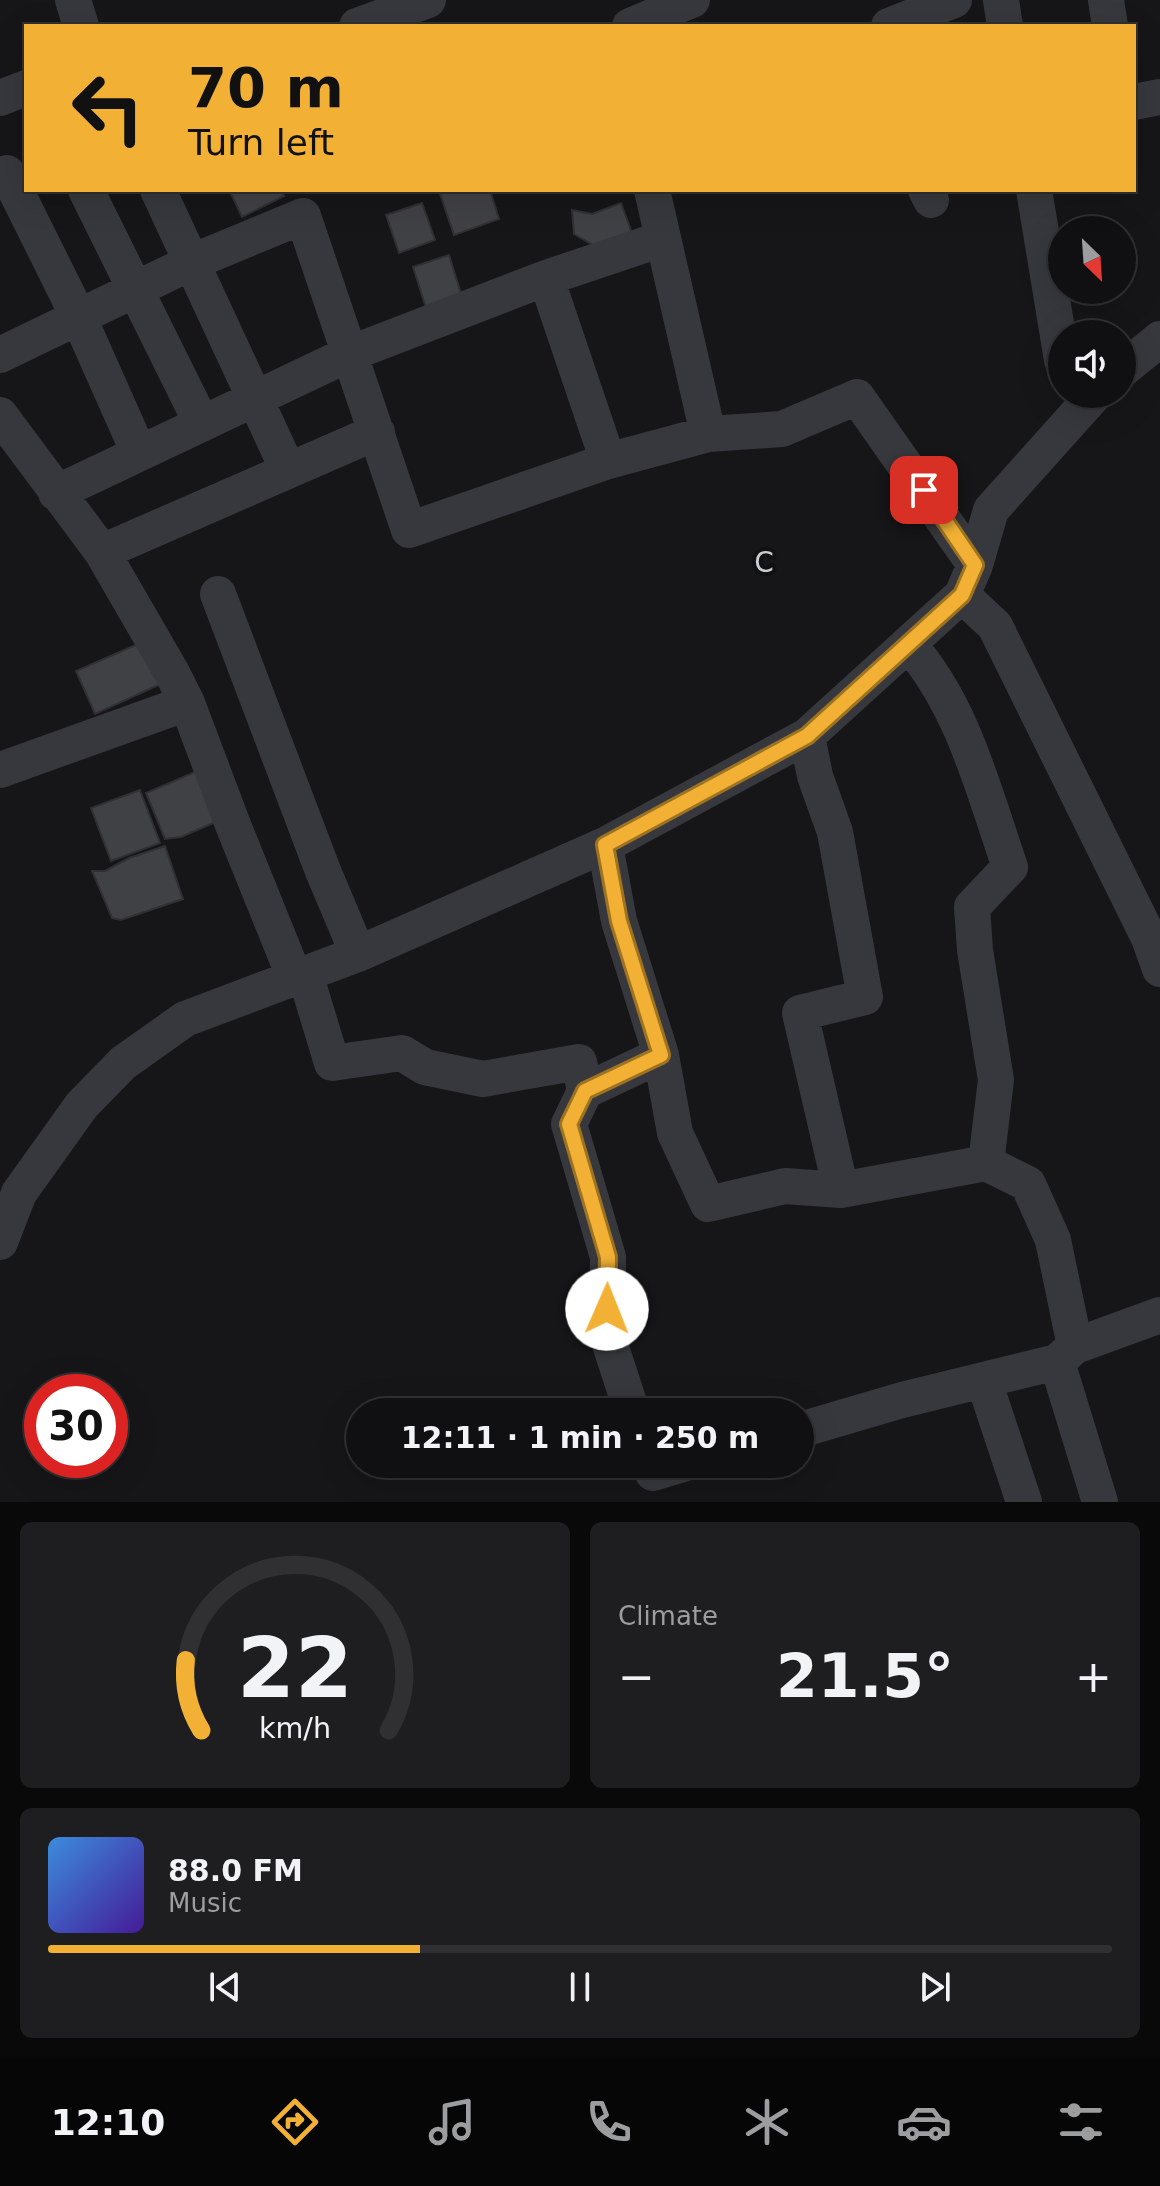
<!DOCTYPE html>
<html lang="en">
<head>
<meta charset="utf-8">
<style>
  body { margin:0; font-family:"DejaVu Sans",sans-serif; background:#1e1e20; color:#f1f3f6; height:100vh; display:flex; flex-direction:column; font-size:30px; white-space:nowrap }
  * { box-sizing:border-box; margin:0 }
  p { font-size:26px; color:#9c9d9f }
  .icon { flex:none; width:44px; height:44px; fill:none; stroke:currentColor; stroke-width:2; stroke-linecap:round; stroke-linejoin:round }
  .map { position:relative; height:1502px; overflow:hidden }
  .sheet { display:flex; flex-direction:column; gap:20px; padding:20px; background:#09090a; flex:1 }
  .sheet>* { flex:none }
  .top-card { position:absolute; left:24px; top:24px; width:1112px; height:168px; border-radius:0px; box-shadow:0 8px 32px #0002,0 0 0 2px #303032; background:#f2b134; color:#111; overflow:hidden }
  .needle { width:52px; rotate:155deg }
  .controls { position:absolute; left:1048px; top:216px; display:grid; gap:16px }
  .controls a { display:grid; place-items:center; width:88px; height:88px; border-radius:50%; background:#101012; box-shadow:0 8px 32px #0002,0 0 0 2px #303032; font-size:40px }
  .speed { position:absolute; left:24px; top:1374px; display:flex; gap:16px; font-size:40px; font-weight:700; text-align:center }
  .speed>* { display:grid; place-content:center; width:104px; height:104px; border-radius:50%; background:#101012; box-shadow:0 8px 32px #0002,0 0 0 2px #303032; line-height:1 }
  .speed .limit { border:12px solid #d22; background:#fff; color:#111 }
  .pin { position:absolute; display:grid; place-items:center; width:68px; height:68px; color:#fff; margin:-34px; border-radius:16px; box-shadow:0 4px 12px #0006 }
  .me { position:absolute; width:88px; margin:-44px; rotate:1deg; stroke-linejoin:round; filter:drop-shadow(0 0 6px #0008) }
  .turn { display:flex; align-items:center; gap:28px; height:168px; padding:0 32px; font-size:36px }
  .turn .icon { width:104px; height:104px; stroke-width:2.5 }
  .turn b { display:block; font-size:56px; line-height:68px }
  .big { font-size:60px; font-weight:700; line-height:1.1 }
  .sheet .tile { flex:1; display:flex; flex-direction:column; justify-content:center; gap:12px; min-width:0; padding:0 28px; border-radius:12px; background:#1e1e20 }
  .sheet .dial { align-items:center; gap:0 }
  .dial svg { height:208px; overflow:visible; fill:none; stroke:#303032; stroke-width:7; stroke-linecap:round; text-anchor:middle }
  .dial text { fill:#f1f3f6; stroke:none }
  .song { display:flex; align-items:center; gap:24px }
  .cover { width:96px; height:96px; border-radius:12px; background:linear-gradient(135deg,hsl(210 70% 55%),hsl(260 70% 35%)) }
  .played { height:8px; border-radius:4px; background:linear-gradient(90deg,#f2b134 35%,#303032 35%) }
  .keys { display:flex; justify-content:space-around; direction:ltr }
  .heat { display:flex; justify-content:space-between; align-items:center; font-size:44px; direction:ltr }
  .sheet .tiles { flex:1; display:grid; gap:20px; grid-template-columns:1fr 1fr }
  .tile:last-child { grid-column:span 2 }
  .trip { position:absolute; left:346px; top:1398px; width:468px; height:80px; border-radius:40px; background:#101012; box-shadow:0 8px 32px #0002,0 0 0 2px #303032; font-weight:700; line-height:80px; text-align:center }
  .dock { display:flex; height:128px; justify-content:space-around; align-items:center; background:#060607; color:#9c9d9f }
  .dock .icon { width:56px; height:56px }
  .dock .current { color:#f2b134 }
  .dock b { font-size:36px; color:#f1f3f6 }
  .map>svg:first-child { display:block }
  .building { fill:#404145; stroke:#303034; stroke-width:2 }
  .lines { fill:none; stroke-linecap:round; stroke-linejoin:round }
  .minor { stroke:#37383d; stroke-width:36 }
  .route-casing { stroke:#9d7322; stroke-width:20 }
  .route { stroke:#f2b134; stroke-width:14 }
  .labels { text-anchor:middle; stroke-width:8; stroke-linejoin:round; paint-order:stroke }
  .quarter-label { font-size:28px; letter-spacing:2px; fill:#c9ccd4; stroke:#111113 }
</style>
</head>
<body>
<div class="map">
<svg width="1160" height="1502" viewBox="0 0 1160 1502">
  <rect width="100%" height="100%" fill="#161618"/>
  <path class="building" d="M281 190 284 196 242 217 231 194 237 190Z
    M452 190H490L499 219 454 235 440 194Z
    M422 203 435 240 399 253 386 215Z
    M621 203 633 236 598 248 574 234 572 210 592 214Z
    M449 255 463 300 427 311 413 267Z
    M145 641 163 683 95 714 76 671Z
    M204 768 225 818 181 837 165 839 146 793Z
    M140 790 160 843 111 861 91 808Z
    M165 846 183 899 121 920 112 918 92 871H105L129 858Z"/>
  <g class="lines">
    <path class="minor" d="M73 0 81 26
      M1001 0 1005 26
      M1106 0 1110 26
      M357 26 428 0
      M630 26 692 0
      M889 26 954 0
      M0 98 26 88
      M1134 102 1160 97
      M7 173 79 318 139 453
      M86 190 201 422
      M158 190 288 470
      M652 190 708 434 782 429 857 397 975 565
      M926 190 931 200
      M1034 190 1062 360
      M0 355 192 262 303 216 409 530 608 461 708 434
      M1122 370 1160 339
      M0 415 102 552 172 673 187 703 233 825 294 976
      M608 461 546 278 662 239
      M56 493 349 354 546 278
      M102 552 377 432
      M218 594 323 871 358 954
      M962 595 995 626 1149 938 1160 969
      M908 644C962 703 984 792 1010 867L972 907 975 950 996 1080 986 1163
      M807 736 815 776 835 832 865 997 800 1013 841 1190
      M0 770 187 703
      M605 845 619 921 661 1055 675 1133 708 1204 785 1186 841 1190 986 1163 1028 1184 1053 1240 1075 1346 1160 1315
      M305 974 332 1063 402 1053 425 1067 483 1079 579 1062 585 1091
      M0 1242 19 1193 82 1105 123 1063 185 1019 358 954 605 845 807 736 962 595 975 565 991 510 1095 394
      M1057 1362 1100 1502
      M984 1381 1024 1502
      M632 1412 607 1335 608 1257 569 1124 585 1091 661 1055
      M800 1430 902 1400 1057 1362 1075 1346
      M650 1464 653 1473 683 1464"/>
  </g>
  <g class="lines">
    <defs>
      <path id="route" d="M607 1309 608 1257 569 1124 585 1091 661 1055 619 921 605 845 807 736 962 595 975 565 924 490"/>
    </defs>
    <use href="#route" class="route-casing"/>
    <use href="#route" class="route"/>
  </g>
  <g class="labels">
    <g class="quarter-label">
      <text x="765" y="572">C</text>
    </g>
  </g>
</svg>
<div class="controls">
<a><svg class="needle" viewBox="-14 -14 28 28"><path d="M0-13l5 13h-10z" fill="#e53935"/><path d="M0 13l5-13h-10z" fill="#9c9d9f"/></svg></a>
<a><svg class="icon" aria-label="sound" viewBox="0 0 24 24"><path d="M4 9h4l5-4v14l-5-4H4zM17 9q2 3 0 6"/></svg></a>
</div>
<div class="speed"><div class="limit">30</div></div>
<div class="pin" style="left:924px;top:490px;background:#d93025"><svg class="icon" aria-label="arrive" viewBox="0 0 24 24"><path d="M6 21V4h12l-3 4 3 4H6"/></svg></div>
<svg class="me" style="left:607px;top:1309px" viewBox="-20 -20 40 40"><circle r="19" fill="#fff"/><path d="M0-13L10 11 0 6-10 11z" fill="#f2b134"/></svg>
<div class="trip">12:11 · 1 min · 250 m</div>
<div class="top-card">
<div class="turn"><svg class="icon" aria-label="left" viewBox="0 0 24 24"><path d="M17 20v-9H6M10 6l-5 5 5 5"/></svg><div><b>70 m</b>Turn left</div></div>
</div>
</div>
<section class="sheet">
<div class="tiles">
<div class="tile dial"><svg viewBox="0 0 100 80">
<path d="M14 69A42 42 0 1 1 86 69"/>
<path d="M14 69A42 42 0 0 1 8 42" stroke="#f2b134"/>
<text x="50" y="56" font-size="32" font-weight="700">22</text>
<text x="50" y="72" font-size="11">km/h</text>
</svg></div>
<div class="tile"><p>Climate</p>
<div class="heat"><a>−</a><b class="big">21.5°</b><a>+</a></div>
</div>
<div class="tile">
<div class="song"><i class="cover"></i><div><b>88.0 FM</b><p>Music</p></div></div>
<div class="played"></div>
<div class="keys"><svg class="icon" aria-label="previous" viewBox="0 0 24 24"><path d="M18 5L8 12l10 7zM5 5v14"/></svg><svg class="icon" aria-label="pause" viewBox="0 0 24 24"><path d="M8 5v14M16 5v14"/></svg><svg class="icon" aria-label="next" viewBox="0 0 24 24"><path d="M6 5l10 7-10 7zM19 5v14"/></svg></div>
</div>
</div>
</section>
<nav class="dock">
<b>12:10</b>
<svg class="icon current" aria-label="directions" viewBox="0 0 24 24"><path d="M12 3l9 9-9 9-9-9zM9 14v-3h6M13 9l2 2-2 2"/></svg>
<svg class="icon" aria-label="music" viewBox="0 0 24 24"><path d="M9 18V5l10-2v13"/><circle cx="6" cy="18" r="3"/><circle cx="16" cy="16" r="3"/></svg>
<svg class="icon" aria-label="phone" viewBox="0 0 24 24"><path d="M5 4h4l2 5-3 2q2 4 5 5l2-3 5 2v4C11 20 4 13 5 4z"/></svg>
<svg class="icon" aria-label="climate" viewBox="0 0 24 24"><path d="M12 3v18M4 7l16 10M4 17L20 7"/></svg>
<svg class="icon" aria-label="car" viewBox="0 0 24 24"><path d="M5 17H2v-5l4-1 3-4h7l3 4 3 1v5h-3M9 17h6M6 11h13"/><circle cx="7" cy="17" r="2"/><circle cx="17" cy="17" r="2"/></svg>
<svg class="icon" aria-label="filters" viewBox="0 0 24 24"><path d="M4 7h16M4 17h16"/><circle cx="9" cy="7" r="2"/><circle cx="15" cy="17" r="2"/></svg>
</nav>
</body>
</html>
